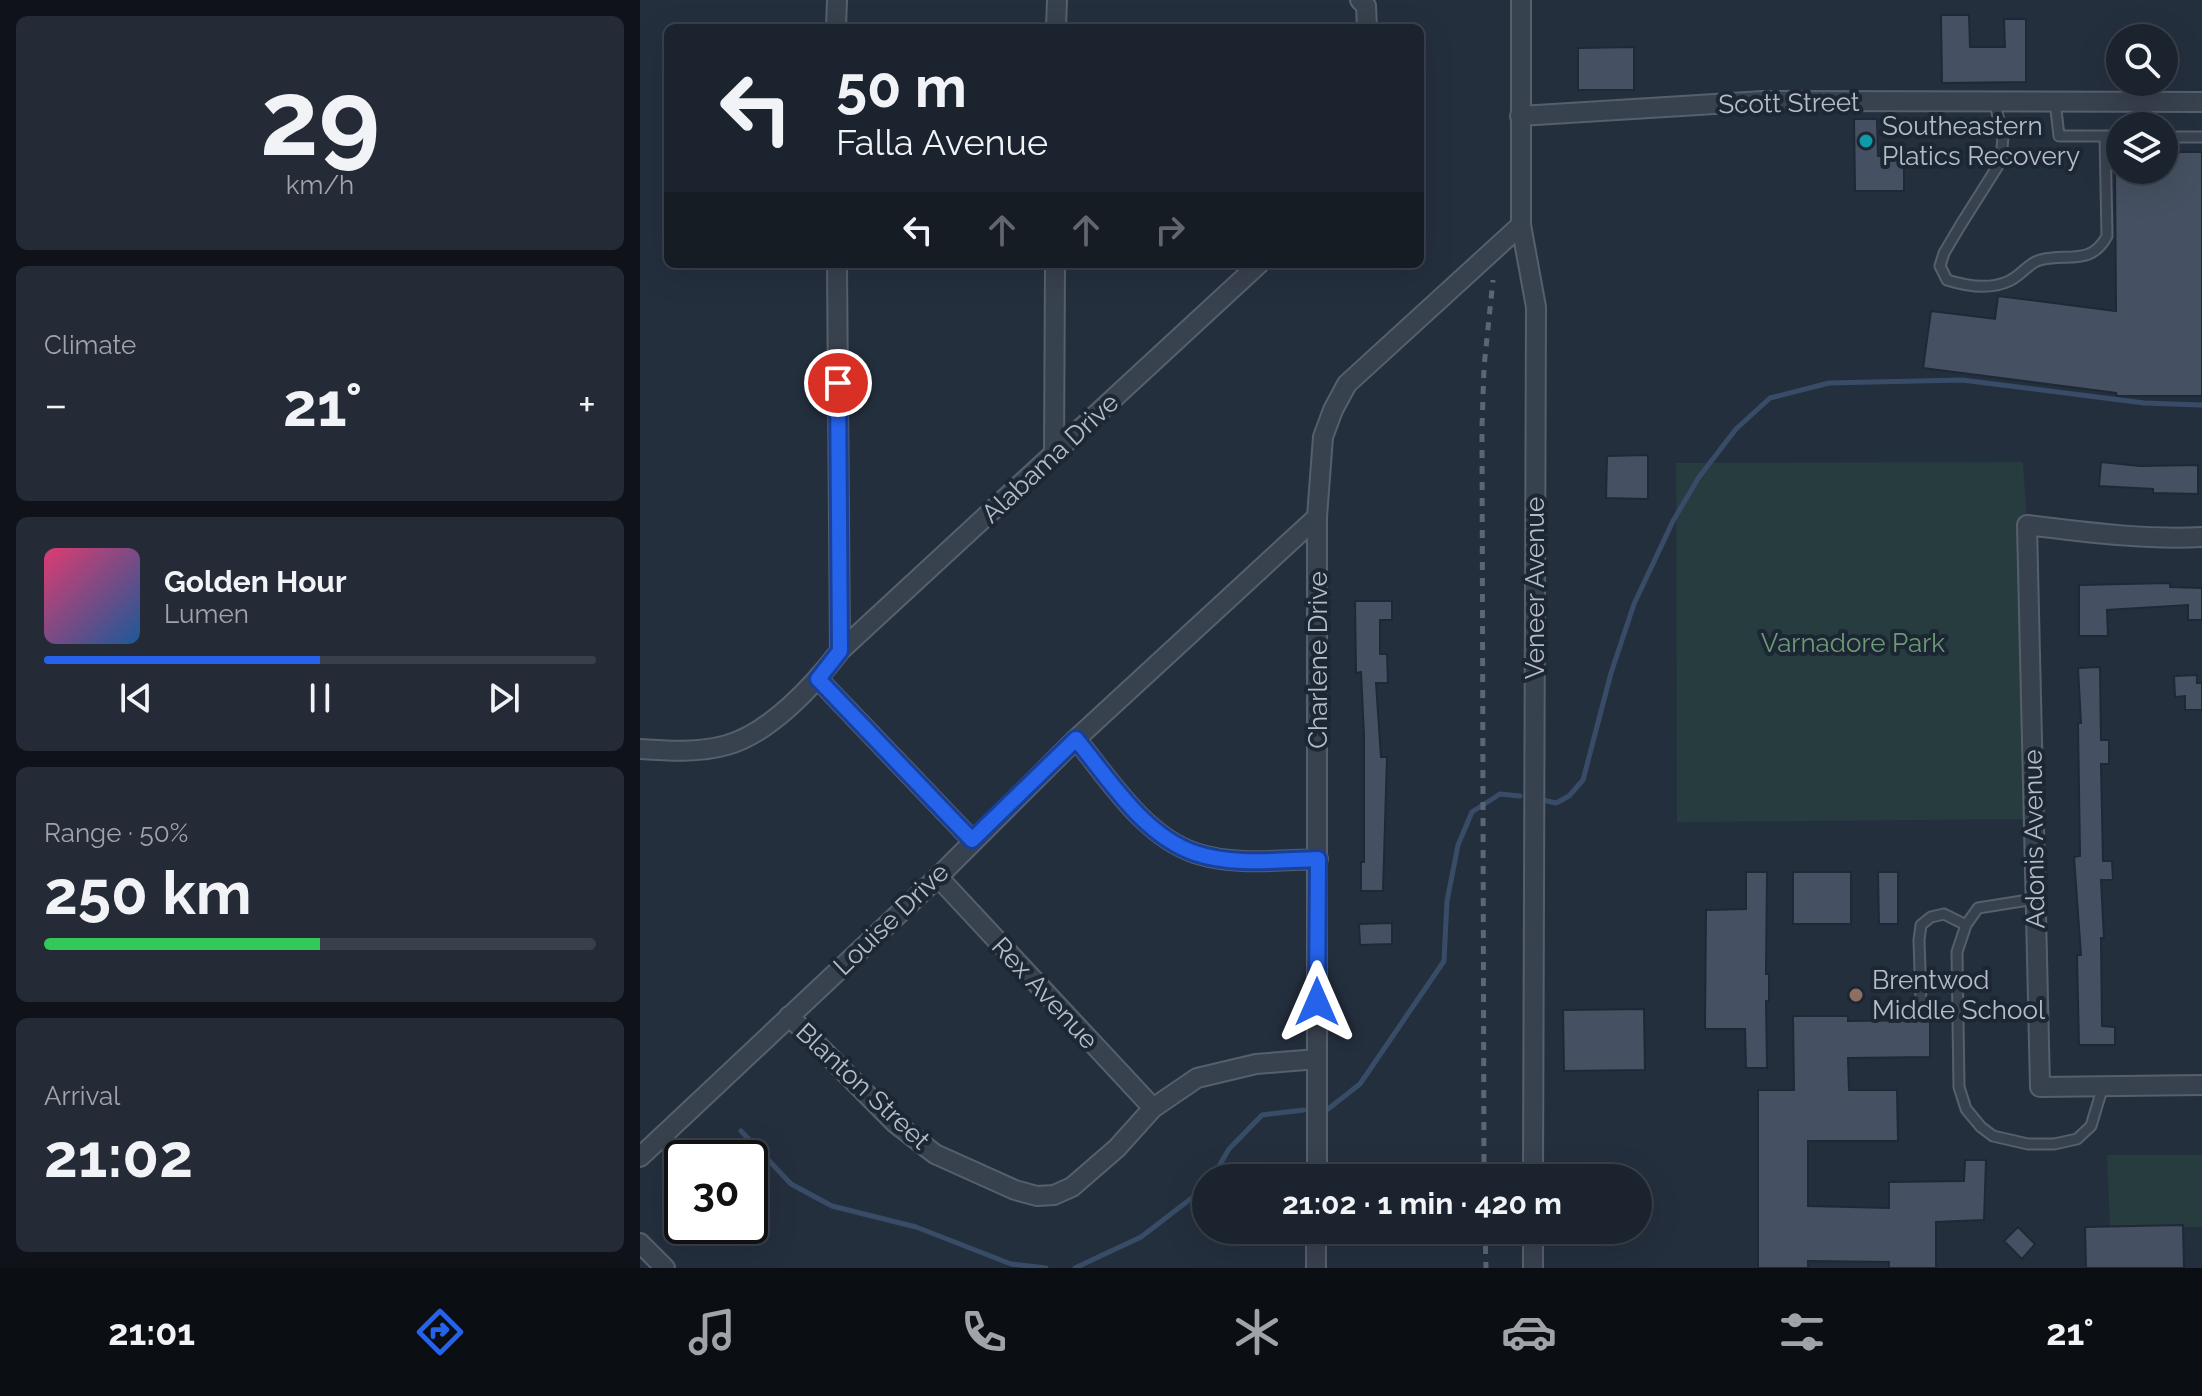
<!DOCTYPE html>
<html lang="en">
<head>
<meta charset="utf-8">
<style>
  body { margin:0; font-family:Raleway,sans-serif; background:#242b36; color:#f1f3f6; height:100vh; display:flex; flex-direction:column; font-size:30px; white-space:nowrap }
  * { box-sizing:border-box; margin:0 }
  p { font-size:26px; color:#a0a4aa }
  .icon { flex:none; width:44px; height:44px; fill:none; stroke:currentColor; stroke-width:2; stroke-linecap:round; stroke-linejoin:round }
  .map { position:relative; flex:1; overflow:hidden }
  .drawer { display:flex; flex-direction:column; gap:16px; padding:16px; background:#0f1319; width:640px }
  .drawer>* { flex:none }
  .top-card { position:absolute; left:24px; top:24px; width:760px; height:244px; border-radius:12px; box-shadow:0 8px 32px #0002,0 0 0 2px #39404a; background:#1b232e; color:#f1f3f6; overflow:hidden }
  .controls { position:absolute; left:1466px; top:24px; display:grid; gap:16px }
  .controls a { display:grid; place-items:center; width:72px; height:72px; border-radius:50%; background:#1b232e; box-shadow:0 8px 32px #0002,0 0 0 2px #39404a; font-size:40px }
  .speed { position:absolute; left:24px; top:1140px; display:flex; gap:16px; font-size:40px; font-weight:700; text-align:center }
  .speed>* { display:grid; place-content:center; width:104px; height:104px; border-radius:50%; background:#1b232e; box-shadow:0 8px 32px #0002,0 0 0 2px #39404a; line-height:1 }
  .speed .limit { border:4px solid #111; border-radius:12px; background:#fff; color:#111 }
  .pin { position:absolute; display:grid; place-items:center; width:68px; height:68px; color:#fff; margin:-34px; border:4px solid #fff; border-radius:50%; box-shadow:0 2px 8px #0007 }
  .me { position:absolute; width:88px; margin:-44px; rotate:0deg; stroke-linejoin:round; filter:drop-shadow(0 0 6px #0008) }
  .turn { display:flex; align-items:center; gap:28px; height:168px; padding:0 40px; font-size:36px }
  .turn .icon { width:104px; height:104px; stroke-width:2.5 }
  .turn b { display:block; font-size:56px; line-height:68px }
  .lanes { display:flex; align-items:center; height:76px; padding:0 40px; background:#0003; justify-content:center; gap:40px; direction:ltr }
  .lanes .off { opacity:.35 }
  .big { font-size:60px; font-weight:700; line-height:1.1 }
  .drawer .tile { flex:1; display:flex; flex-direction:column; justify-content:center; gap:12px; min-width:0; padding:0 28px; border-radius:12px; background:#242b36 }
  .drawer .dial { align-items:center; gap:0 }
  .dial b { font-size:104px; line-height:1 }
  .song { display:flex; align-items:center; gap:24px }
  .cover { width:96px; height:96px; border-radius:12px; background:linear-gradient(135deg,hsl(340 70% 55%),hsl(210 70% 35%)) }
  .played { height:8px; border-radius:4px; background:linear-gradient(90deg,#2563eb 50%,#39404a 50%) }
  .keys { display:flex; justify-content:space-around; direction:ltr }
  .heat { display:flex; justify-content:space-between; align-items:center; font-size:44px; direction:ltr }
  .charge { height:12px; border-radius:6px; background:linear-gradient(90deg,#34c759 50%,#39404a 0) }
  .trip { position:absolute; left:552px; top:1164px; width:460px; height:80px; border-radius:40px; background:#1b232e; box-shadow:0 8px 32px #0002,0 0 0 2px #39404a; font-weight:700; line-height:80px; text-align:center }
  .tabs { display:flex; height:128px; justify-content:space-around; align-items:center; background:#0b0e12; color:#a0a4aa }
  .tabs .icon { width:56px; height:56px }
  .tabs .on { color:#2563eb }
  .tabs b { font-size:36px; color:#f1f3f6 }
  main { display:flex; flex:1; min-height:0 }
  .map>svg:first-child { display:block }
  .green { fill:#263c3f }
  .lines { fill:none; stroke-linecap:round; stroke-linejoin:round }
  .stream { stroke:#394c67; stroke-width:5 }
  .building { fill:#455162; stroke:#1f2835; stroke-width:2 }
  .service-casing { stroke:#565f6c; stroke-width:13 }
  .minor-casing { stroke:#565f6c; stroke-width:22 }
  .service { stroke:#38414e; stroke-width:9 }
  .minor { stroke:#38414e; stroke-width:18 }
  .rail { stroke:#5a6575; stroke-width:5; stroke-dasharray:8 8; stroke-linecap:butt }
  .route-casing { stroke:#184099; stroke-width:20 }
  .route { stroke:#2563eb; stroke-width:14 }
  .culture-dot { fill:#0f9aa8; stroke:#1d2633; stroke-width:3 }
  .education-dot { fill:#8d6e63; stroke:#1d2633; stroke-width:3 }
  .labels { text-anchor:middle; stroke-width:8; stroke-linejoin:round; paint-order:stroke }
  .street-label { font-size:26px; fill:#b4bcc9; stroke:#1d2633 }
  .poi-label { font-size:26px; fill:#b4bcc9; stroke:#1d2633; text-anchor:start }
  .park-label { font-size:26px; fill:#6b9a76; stroke:#1d2633 }
</style>
</head>
<body>
<main>
<section class="drawer">
<div class="tile dial"><b>29</b><p>km/h</p></div>
<div class="tile"><p>Climate</p>
<div class="heat"><a>−</a><b class="big">21°</b><a>+</a></div>
</div>
<div class="tile">
<div class="song"><i class="cover"></i><div><b>Golden Hour</b><p>Lumen</p></div></div>
<div class="played"></div>
<div class="keys"><svg class="icon" aria-label="previous" viewBox="0 0 24 24"><path d="M18 5L8 12l10 7zM5 5v14"/></svg><svg class="icon" aria-label="pause" viewBox="0 0 24 24"><path d="M8 5v14M16 5v14"/></svg><svg class="icon" aria-label="next" viewBox="0 0 24 24"><path d="M6 5l10 7-10 7zM19 5v14"/></svg></div>
</div>
<div class="tile"><p>Range · 50%</p><b class="big">250 km</b><div class="charge"></div></div>
<div class="tile"><p>Arrival</p><b class="big">21:02</b></div>
</section>
<div class="map">
<svg width="1562" height="1268" viewBox="0 0 1562 1268">
  <rect width="100%" height="100%" fill="#242f3e"/>
  <path class="green" d="M1383 462 1387 525 1393 819 1037 822 1036 463Z
    M1467 1155H1562V1227H1470Z"/>
  <g class="lines">
    <path class="stream" d="M898 799 916 803 929 796 943 780 971 673 994 604 1033 521 1059 477 1096 429 1130 398 1189 383 1322 380 1504 403 1562 405
      M688 1109 720 1084 804 961 807 901 818 845 832 812 860 794 880 796
      M101 1131 151 1184 192 1206 276 1227 371 1264 406 1268
      M572 1178 589 1149 622 1115 664 1110
      M435 1268 501 1237 566 1187"/>
  </g>
  <path class="building" d="M1301 15H1329L1330 47H1365L1364 19H1386V82L1302 83Z
    M994 47V90H938V48Z
    M1214 119H1237L1238 156H1264V191H1215Z
    M1524 152H1562V396H1477L1476 393 1283 368 1291 311 1355 319 1358 296 1476 311 1475 170H1524Z
    M1008 455V499L966 498 967 456Z
    M1461 462 1500 466 1558 465V494L1513 493V489L1459 486Z
    M1530 583V587L1562 588V620H1548V605L1467 610 1468 636H1439V585Z
    M715 601H752V620H740V654H747L748 683H736L741 757H747L743 891H721V862H724V735L721 672 716 673Z
    M1460 667 1461 740H1469V764H1461L1463 861H1472L1473 880H1461L1464 938H1461L1462 1026 1475 1027V1045H1439L1437 955H1441L1434 857 1440 856 1438 723H1441L1438 668Z
    M1557 675V683H1562V710H1545V696L1535 697 1534 676Z
    M1106 872H1127L1126 974H1129V1001H1126L1127 1068H1106L1105 1029H1065L1066 910 1106 909Z
    M1153 872H1211V924H1153Z
    M1238 872H1258V924H1239Z
    M752 923V944L720 945 719 924Z
    M1004 1009 1005 1070 924 1071 923 1010Z
    M1153 1016H1208V1021L1290 1020V1057L1208 1058 1209 1090H1257L1258 1141H1168V1206L1249 1208V1182L1324 1181 1325 1160H1346L1344 1220 1296 1222V1268H1249V1262L1168 1261V1268H1118V1090H1154Z
    M1543 1225 1544 1268H1446L1445 1227Z
    M1378 1227 1395 1244 1382 1259 1364 1241Z"/>
  <g class="lines">
    <defs>
      <path id="service" d="M1354 101 1363 136 1361 161 1320 226 1304 253 1300 266 1307 280C1326 286 1350 290 1369 281 1381 276 1388 263 1400 260 1428 253 1451 266 1467 236L1465 136
        M1415 101 1419 136H1480
        M1524 137H1562
        M1395 899 1338 908 1326 925 1317 952 1319 1087 1326 1109 1341 1127 1353 1136 1388 1144H1414L1437 1139 1451 1126 1463 1086
        M1281 1002 1279 940 1281 925 1291 917 1304 914 1326 925"/>
      <path id="minor" d="M720 0 726 6 727 28
        M881 0V225L896 307 893 1178
        M196 28 197 0
        M416 28 417 0
        M880 116 1123 101 1562 102
        M197 264 200 651
        M414 453 415 264
        M1562 537C1503 540 1445 532 1387 525L1400 1087 1562 1085
        M178 679 332 840
        M436 739C469 779 504 836 555 853 593 866 638 860 678 859
        M0 749C29 751 59 753 87 745 130 733 174 685 200 651L619 264
        M298 877 513 1108
        M149 1016 255 1123 295 1154 375 1190 397 1196 414 1195 432 1187 477 1148 513 1108 557 1078 616 1064 677 1059
        M0 1157 298 877 436 739 677 517
        M677 1178V517L683 437 693 410 707 384 881 225
        M0 1243 25 1268
        M676 1268V1230
        M893 1268V1230"/>
    </defs>
    <use href="#service" class="service-casing"/>
    <use href="#minor" class="minor-casing"/>
    <use href="#service" class="service"/>
    <use href="#minor" class="minor"/>
    <path class="rail" d="M844 1178 842 427 844 367 853 280
      M845 1230 846 1268"/>
  </g>
  <g class="lines">
    <defs>
      <path id="route" d="M198 383 200 651 178 679 332 840 436 739C469 779 504 836 555 853 593 866 638 860 678 859L677 1002"/>
    </defs>
    <use href="#route" class="route-casing"/>
    <use href="#route" class="route"/>
  </g>
  <circle class="culture-dot" cx="1226" cy="141" r="8"/>
  <circle class="education-dot" cx="1216" cy="995" r="8"/>
  <g class="labels">
    <g class="street-label">
      <text transform="translate(1149 103) rotate(-1)" y="9">Scott Street</text>
      <text transform="translate(410 458) rotate(-43)" y="9">Alabama Drive</text>
      <text transform="translate(895 588) rotate(-90)" y="9">Veneer Avenue</text>
      <text transform="translate(678 660) rotate(-90)" y="9">Charlene Drive</text>
      <text transform="translate(1394 839) rotate(-91)" y="9">Adonis Avenue</text>
      <text transform="translate(251 919) rotate(-44)" y="9">Louise Drive</text>
      <text transform="translate(405 993) rotate(47)" y="9">Rex Avenue</text>
      <text transform="translate(223 1086) rotate(43)" y="9">Blanton Street</text>
    </g>
    <g class="poi-label">
      <text x="1242" y="135">Southeastern<tspan x="1242" dy="30">Platics Recovery</tspan></text>
      <text x="1232" y="989">Brentwod<tspan x="1232" dy="30">Middle School</tspan></text>
    </g>
    <g class="park-label">
      <text x="1213" y="652">Varnadore Park</text>
    </g>
  </g>
</svg>
<div class="controls">
<a><svg class="icon" aria-label="search" viewBox="0 0 24 24"><circle cx="10" cy="10" r="6"/><path d="M15 15l6 6"/></svg></a>
<a><svg class="icon" aria-label="layers" viewBox="0 0 24 24"><path d="M12 4l9 5-9 5-9-5zM3 14l9 5 9-5"/></svg></a>
</div>
<div class="speed"><div class="limit">30</div></div>
<div class="pin" style="left:198px;top:383px;background:#d93025"><svg class="icon" aria-label="arrive" viewBox="0 0 24 24"><path d="M6 21V4h12l-3 4 3 4H6"/></svg></div>
<svg class="me" style="left:677px;top:1002px" viewBox="-20 -20 40 40"><path d="M0-17L14 15 0 8-14 15z" fill="#2563eb" stroke="#fff" stroke-width="4"/></svg>
<div class="trip">21:02 · 1 min · 420 m</div>
<div class="top-card">
<div class="turn"><svg class="icon" aria-label="left" viewBox="0 0 24 24"><path d="M17 20v-9H6M10 6l-5 5 5 5"/></svg><div><b>50 m</b>Falla Avenue</div></div>
<div class="lanes"><svg class="icon" aria-label="left" viewBox="0 0 24 24"><path d="M17 20v-9H6M10 6l-5 5 5 5"/></svg><svg class="icon off" aria-label="ahead" viewBox="0 0 24 24"><path d="M12 20V5M6 11l6-6 6 6"/></svg><svg class="icon off" aria-label="ahead" viewBox="0 0 24 24"><path d="M12 20V5M6 11l6-6 6 6"/></svg><svg class="icon off" aria-label="right" viewBox="0 0 24 24"><path d="M7 20v-9h11M14 6l5 5-5 5"/></svg></div>
</div>
</div>
</main>
<nav class="tabs">
<b>21:01</b>
<svg class="icon on" aria-label="directions" viewBox="0 0 24 24"><path d="M12 3l9 9-9 9-9-9zM9 14v-3h6M13 9l2 2-2 2"/></svg>
<svg class="icon" aria-label="music" viewBox="0 0 24 24"><path d="M9 18V5l10-2v13"/><circle cx="6" cy="18" r="3"/><circle cx="16" cy="16" r="3"/></svg>
<svg class="icon" aria-label="phone" viewBox="0 0 24 24"><path d="M5 4h4l2 5-3 2q2 4 5 5l2-3 5 2v4C11 20 4 13 5 4z"/></svg>
<svg class="icon" aria-label="climate" viewBox="0 0 24 24"><path d="M12 3v18M4 7l16 10M4 17L20 7"/></svg>
<svg class="icon" aria-label="car" viewBox="0 0 24 24"><path d="M5 17H2v-5l4-1 3-4h7l3 4 3 1v5h-3M9 17h6M6 11h13"/><circle cx="7" cy="17" r="2"/><circle cx="17" cy="17" r="2"/></svg>
<svg class="icon" aria-label="filters" viewBox="0 0 24 24"><path d="M4 7h16M4 17h16"/><circle cx="9" cy="7" r="2"/><circle cx="15" cy="17" r="2"/></svg>
<b>21°</b>
</nav>
</body>
</html>
